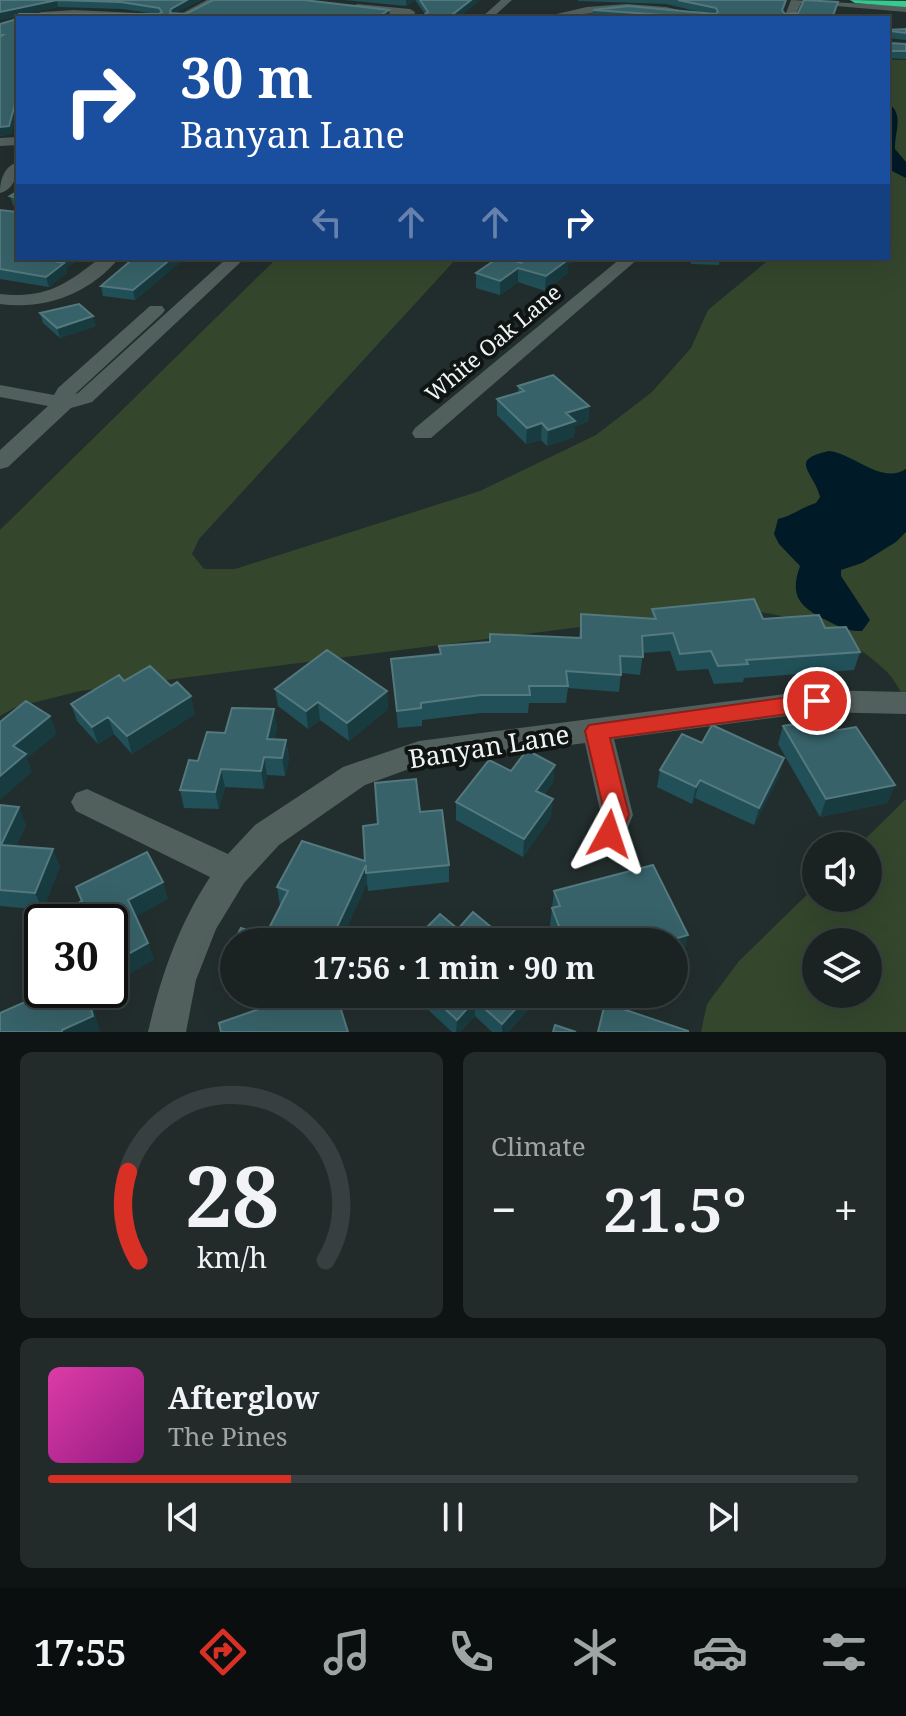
<!DOCTYPE html>
<html lang="en">
<head>
<meta charset="utf-8">
<style>
  body { margin:0; font-family:"Noto Serif",serif; background:#232a2a; color:#f1f3f6; height:100vh; display:flex; flex-direction:column; font-size:30px; white-space:nowrap }
  * { box-sizing:border-box; margin:0 }
  p { font-size:26px; color:#9fa4a5 }
  .icon { flex:none; width:44px; height:44px; fill:none; stroke:currentColor; stroke-width:2; stroke-linecap:round; stroke-linejoin:round }
  .map { position:relative; height:1032px; overflow:hidden }
  .details { display:flex; flex-direction:column; gap:20px; padding:20px; background:#0e1313; flex:1 }
  .details>* { flex:none }
  .hud { position:absolute; left:16px; top:16px; width:874px; height:244px; border-radius:0px; box-shadow:0 8px 32px #0002,0 0 0 2px #383f40; background:#1a4fa0; color:#fff; overflow:hidden }
  .tools { position:absolute; left:802px; top:832px; display:grid; gap:16px }
  .tools a { display:grid; place-items:center; width:80px; height:80px; border-radius:50%; background:#1a2222; box-shadow:0 8px 32px #0002,0 0 0 2px #383f40; font-size:40px }
  .speed { position:absolute; left:24px; top:904px; display:flex; gap:16px; font-size:40px; font-weight:700; text-align:center }
  .speed>* { display:grid; place-content:center; width:104px; height:104px; border-radius:50%; background:#1a2222; box-shadow:0 8px 32px #0002,0 0 0 2px #383f40; line-height:1 }
  .speed .limit { border:4px solid #111; border-radius:12px; background:#fff; color:#111 }
  .pin { position:absolute; display:grid; place-items:center; width:68px; height:68px; color:#fff; margin:-34px; border:4px solid #fff; border-radius:50%; box-shadow:0 2px 8px #0007 }
  .me { position:absolute; width:88px; margin:-44px; rotate:5deg; stroke-linejoin:round; filter:drop-shadow(0 0 6px #0008) }
  .turn { display:flex; align-items:center; gap:28px; height:168px; padding:0 32px; font-size:36px }
  .turn .icon { width:104px; height:104px; stroke-width:2.5 }
  .turn b { display:block; font-size:56px; line-height:68px }
  .lanes { display:flex; align-items:center; height:76px; padding:0 32px; background:#0003; justify-content:center; gap:40px; direction:ltr }
  .lanes .off { opacity:.35 }
  .big { font-size:60px; font-weight:700; line-height:1.1 }
  .details .tile { flex:1; display:flex; flex-direction:column; justify-content:center; gap:12px; min-width:0; padding:0 28px; border-radius:12px; background:#232a2a }
  .details .dial { align-items:center; gap:0 }
  .dial svg { height:208px; overflow:visible; fill:none; stroke:#383f40; stroke-width:7; stroke-linecap:round; text-anchor:middle }
  .dial text { fill:#f1f3f6; stroke:none }
  .song { display:flex; align-items:center; gap:24px }
  .cover { width:96px; height:96px; border-radius:12px; background:linear-gradient(135deg,hsl(320 70% 55%),hsl(310 70% 35%)) }
  .played { height:8px; border-radius:4px; background:linear-gradient(90deg,#d93025 30%,#383f40 30%) }
  .keys { display:flex; justify-content:space-around; direction:ltr }
  .heat { display:flex; justify-content:space-between; align-items:center; font-size:44px; direction:ltr }
  .details .tiles { flex:1; display:grid; gap:20px; grid-template-columns:1fr 1fr }
  .tile:last-child { grid-column:span 2 }
  .trip { position:absolute; left:220px; top:928px; width:468px; height:80px; border-radius:40px; background:#1a2222; box-shadow:0 8px 32px #0002,0 0 0 2px #383f40; font-weight:700; line-height:80px; text-align:center }
  .tabs { display:flex; height:128px; justify-content:space-around; align-items:center; background:#0a0e0e; color:#9fa4a5 }
  .tabs .icon { width:56px; height:56px }
  .tabs .selected { color:#d93025 }
  .tabs b { font-size:36px; color:#f1f3f6 }
  .map>svg:first-child { display:block }
  .green { fill:#34472d; fill-rule:evenodd }
  .water { fill:#001a27 }
  .lines { fill:none; stroke-linecap:round; stroke-linejoin:round }
  .minor { fill:#52605d; fill-rule:evenodd }
  .highway { fill:#38ca8f; fill-rule:evenodd }
  .wall { fill:#215058; fill-rule:evenodd }
  .shaded-wall { fill:#183b40 }
  .building { fill:#376269; stroke:#54797e; stroke-width:2 }
  .route { fill:#d93025; stroke:#8d1f18; stroke-width:2 }
  .labels { text-anchor:middle; stroke-width:8; stroke-linejoin:round; paint-order:stroke }
  .street-label { font-size:22px; fill:#eef5f4; stroke:#101514 }
  .near-street-label { font-size:26px; fill:#eef5f4; stroke:#101514 }
</style>
</head>
<body>
<div class="map">
<svg width="906" height="1032" viewBox="0 0 906 1032">
  <rect width="100%" height="100%" fill="#222e2d"/>
  <path class="green" d="M888 60H906V701C900 691 894 678 885 670 842 629 780 609 721 609L80 691 16 707 0 716V530L277 258H457L199 539 192 554 204 569H235L480 491 596 435 652 392 691 348 708 310 771 258H888Z
    M906 799V1032H701L707 1004 739 961 816 886V898H868V846H858ZM816 942H868V994H816Z"/>
  <path class="water" d="M888 103C905 114 894 133 895 149L906 162V178L888 169Z
    M829 451C853 453 881 485 906 469V532L896 542 862 563 841 570V576L870 620 862 631C849 632 837 626 826 620 800 607 789 596 800 566L779 544 774 534 778 519C792 516 802 507 816 503L820 497C814 472 787 460 829 451Z"/>
  <g class="lines">
    <path class="minor" d="M207 0H220L186 18H173Z
      M501 0H512L492 18H481Z
      M791 0 906 6V12L801 3 794 18H784Z
      M357 4 410 9 415 12 414 18 353 9 352 7Z
      M627 4 666 7 714 18 627 10 539 18 587 7Z
      M74 10 138 13 160 18H21L42 12Z
      M18 137V145L0 146V138Z
      M18 162C18 174 14 190 0 193 0 180 4 166 18 162Z
      M100 258H119C89 294 46 310 0 304V294C46 299 65 285 100 258Z
      M227 258H245L92 402 71 408 8 467 0 469V450L48 406 0 397V385L54 395 58 388 150 306H162L165 310 162 314 75 394 78 393Z
      M621 258H639L431 438H415L412 433 415 428Z
      M817 690 906 692V714L817 712 614 739 633 815 621 844 609 848 597 844 593 834 601 815 585 743 420 765 365 785 279 845 244 883 216 929 196 980 186 1032H148C161 976 178 926 210 877L76 811 71 802 76 793 87 789 228 854 255 825 343 767 419 741Z"/>
    <path class="highway" d="M850 0 906 1V7L855 3Z"/>
  </g>
  <path class="wall" d="M0 0H201L175 13 389 10 390 16 18 18V108L11 134 0 136V24L17 19 19 16 0 20ZM58 7 122 9 156 14H25Z
    M344 0H415L406 6Z
    M415 0H480L457 18 425 14Z
    M578 0H787L783 12 785 14 837 9 833 18H617L592 16 593 10 709 14 666 4 578 1Z
    M906 29V40L888 38V30Z
    M888 41 890 43 906 44V59L888 58Z
    M18 191V258H81L66 268 67 273 49 287 0 279V210L17 212 18 206 13 205 10 196Z
    M134 258H185L135 300 103 296 101 286Z
    M528 258H578L568 265V273L545 291 518 282 500 295 476 288V273L521 263Z
    M690 258H720L719 265 691 264Z
    M40 313 96 326 60 338 43 323Z
    M518 386 589 406 588 422 575 426 574 437 547 446 541 440 526 444 497 415V399L518 393Z
    M652 609 763 619 825 628 860 652 854 670 744 678 743 682 714 684 708 669 677 671 670 651 643 653 640 675 621 673 619 692 568 688 566 703H529L528 713H481L422 720V726L398 728 391 659 440 654 439 646 579 638 581 614 651 619Z
    M124 681 195 714 132 754 114 734 98 744 77 721 71 704Z
    M275 689 387 691 388 709 349 741 320 720 308 729 278 706Z
    M783 726 895 785 887 803 820 817 778 744Z
    M277 727 274 740H286L289 758 285 776 267 775 264 789 225 787 219 809 184 808 180 790 198 761 225 733Z
    M555 765 553 782 544 795 551 817 523 857 456 820V802L511 771Z
    M660 770 779 776 754 825 695 798 692 804 657 787Z
    M416 779 420 812 442 810 449 865V882L368 891 367 883 340 942H234V989L224 986 219 969 241 928 265 936 280 905 277 887 302 841 365 861 363 826 378 824 375 783Z
    M0 805 26 825 16 846 60 866 43 910 0 906Z
    M554 891 688 935 683 953 674 942H556L550 925Z
    M247 994H269L266 1001Z
    M411 994H532L531 1007 508 1032H492L475 1016 460 1032H452Z"/>
  <path class="shaded-wall" d="M57 0 58 7 0 20V12Z
    M187 0H201L172 15 170 13 171 9Z
    M406 0H415L406 6Z
    M471 0H480L457 18H448Z
    M389 10 390 16 387 18H376Z
    M18 93V108L11 134 0 136V127Z
    M64 258H81L66 268 67 273 49 287 46 277 58 262Z
    M172 258H185L135 300 133 290Z
    M562 258H578L568 265V273L545 291 546 276Z
    M518 268V282L500 295V281Z
    M93 316 96 326 60 338 57 328Z
    M589 406 588 422 575 426 574 437 547 446 548 430 566 413Z
    M542 423 541 440 526 444 527 428Z
    M387 691 388 709 349 741 347 723Z
    M191 696 195 714 132 754 127 736Z
    M318 702 320 720 308 729 306 711Z
    M274 709 277 727 270 757 267 739Z
    M50 716 57 734 27 758 32 772 0 800V776L13 746Z
    M108 717 114 734 98 744 92 727Z
    M286 740 289 758 285 776 282 758Z
    M264 757 267 775 264 789 261 771Z
    M784 758 779 776 754 825 759 808Z
    M555 765 553 782 534 808 536 791Z
    M221 769 225 787 219 809 215 792Z
    M700 780 695 798 692 804 696 787Z
    M895 785 887 803 820 817 826 799Z
    M553 799 551 817 523 857 524 839Z
    M19 807 26 825 9 862 1 845Z
    M53 849 60 866 43 910 35 893Z
    M366 865 367 883 340 942H330Z
    M163 882 168 899 134 918 128 900Z
    M688 935 683 953 674 955V942H664Z
    M643 938 642 942H627Z
    M148 943 154 960 112 984 110 980V964Z
    M86 990H89L90 993 100 1032H62V1030Z
    M529 994H532L531 1007 508 1032H502V1024Z
    M475 1000V1016L460 1032H456L457 1020Z"/>
  <path class="building" d="M0 0H187L171 9 170 13 186 14 213 0H304L389 10 376 18H18V93L9 126 0 127V37L3 35H0V24L17 19 19 14H159L162 12 159 8 121 2 57 0 0 12Z
    M420 0H471L448 18H420L428 12Z
    M678 0H786L782 10 785 14 798 13 804 0 838 2 832 18H682L664 15 593 10 628 6 715 14 718 12 716 8Z
    M906 29V33L890 31 888 36V30Z
    M888 41 890 43 906 44V51H888Z
    M18 191V258H64L58 262 64 263 46 277 0 269V210L17 212 18 198 10 196Z
    M134 258H172L133 290 101 286Z
    M498 258H505L521 263 528 258 569 259 546 276 518 268 500 281 476 273Z
    M79 304 93 316 57 328 40 313Z
    M553 375 589 406 566 413 575 421 548 430 542 423 527 428 497 399 524 391 518 386Z
    M754 599 763 619 819 615 825 628 846 627 860 652 746 660 748 664 718 666 711 651 680 654 673 633 642 636 643 657 620 656 621 675 566 671 568 686H529L530 695H481L421 703V708L397 711 391 659 441 654 439 646 490 642V634L581 638V614L656 619 652 609Z
    M327 650 387 691 347 723 318 702 306 711 275 689Z
    M150 666 171 686 177 682 191 696 127 736 108 717 92 727 71 704 119 675 124 681Z
    M26 701 50 716 13 746 26 754 0 776V722Z
    M232 708 274 709 267 739 286 740 282 758 264 757 261 771 221 769 215 792 180 790 189 760 198 761 207 732 225 733Z
    M825 718 833 731 856 727 895 785 826 799 783 726Z
    M712 725 784 758 759 808 700 780 696 787 660 770 682 734 702 743Z
    M527 750 555 765 536 791 553 799 524 839 456 802 489 760 511 771Z
    M416 779 420 812 442 810 449 865 366 873V865L330 942H234V974L219 969 241 928 265 936 288 891 277 887 302 841 365 861 363 826 378 824 375 783Z
    M0 805 19 807 1 845 53 849 35 893 0 890Z
    M147 852 163 882 128 900 148 943 110 964V922H59L56 915 82 901 76 887Z
    M653 865 688 935 664 942H645L643 938 627 942H565L552 908 560 906 554 891Z
    M473 912 509 942H412L440 914 458 929Z
    M52 990H86L93 1016 62 1030V1032H0V1013Z
    M302 994H336L348 1032H221L219 1023Z
    M429 994H529L502 1024 475 1000 457 1020Z
    M605 1003 688 1031V1032H598Z
    M555 1025 576 1032H553Z"/>
  <path class="route" d="M817 693 825 695 828 701 825 707 817 710 610 738 629 815 618 842 609 845 600 842 597 834 605 815 585 731 589 725Z"/>
  <g class="labels">
    <g class="street-label">
      <text transform="translate(493 343) rotate(-40)" y="8">White Oak Lane</text>
    </g>
    <g class="near-street-label">
      <text transform="translate(489 747) rotate(-9)" y="9">Banyan Lane</text>
    </g>
  </g>
</svg>
<div class="tools">
<a><svg class="icon" aria-label="sound" viewBox="0 0 24 24"><path d="M4 9h4l5-4v14l-5-4H4zM17 9q2 3 0 6"/></svg></a>
<a><svg class="icon" aria-label="layers" viewBox="0 0 24 24"><path d="M12 4l9 5-9 5-9-5zM3 14l9 5 9-5"/></svg></a>
</div>
<div class="speed"><div class="limit">30</div></div>
<div class="pin" style="left:817px;top:701px;background:#d93025"><svg class="icon" aria-label="arrive" viewBox="0 0 24 24"><path d="M6 21V4h12l-3 4 3 4H6"/></svg></div>
<svg class="me" style="left:609px;top:834px" viewBox="-20 -20 40 40"><path d="M0-17L14 15 0 8-14 15z" fill="#d93025" stroke="#fff" stroke-width="4"/></svg>
<div class="trip">17:56 · 1 min · 90 m</div>
<div class="hud">
<div class="turn"><svg class="icon" aria-label="right" viewBox="0 0 24 24"><path d="M7 20v-9h11M14 6l5 5-5 5"/></svg><div><b>30 m</b>Banyan Lane</div></div>
<div class="lanes"><svg class="icon off" aria-label="left" viewBox="0 0 24 24"><path d="M17 20v-9H6M10 6l-5 5 5 5"/></svg><svg class="icon off" aria-label="ahead" viewBox="0 0 24 24"><path d="M12 20V5M6 11l6-6 6 6"/></svg><svg class="icon off" aria-label="ahead" viewBox="0 0 24 24"><path d="M12 20V5M6 11l6-6 6 6"/></svg><svg class="icon" aria-label="right" viewBox="0 0 24 24"><path d="M7 20v-9h11M14 6l5 5-5 5"/></svg></div>
</div>
</div>
<section class="details">
<div class="tiles">
<div class="tile dial"><svg viewBox="0 0 100 80">
<path d="M14 69A42 42 0 1 1 86 69"/>
<path d="M14 69A42 42 0 0 1 10 35" stroke="#d93025"/>
<text x="50" y="56" font-size="32" font-weight="700">28</text>
<text x="50" y="72" font-size="11">km/h</text>
</svg></div>
<div class="tile"><p>Climate</p>
<div class="heat"><a>−</a><b class="big">21.5°</b><a>+</a></div>
</div>
<div class="tile">
<div class="song"><i class="cover"></i><div><b>Afterglow</b><p>The Pines</p></div></div>
<div class="played"></div>
<div class="keys"><svg class="icon" aria-label="previous" viewBox="0 0 24 24"><path d="M18 5L8 12l10 7zM5 5v14"/></svg><svg class="icon" aria-label="pause" viewBox="0 0 24 24"><path d="M8 5v14M16 5v14"/></svg><svg class="icon" aria-label="next" viewBox="0 0 24 24"><path d="M6 5l10 7-10 7zM19 5v14"/></svg></div>
</div>
</div>
</section>
<nav class="tabs">
<b>17:55</b>
<svg class="icon selected" aria-label="directions" viewBox="0 0 24 24"><path d="M12 3l9 9-9 9-9-9zM9 14v-3h6M13 9l2 2-2 2"/></svg>
<svg class="icon" aria-label="music" viewBox="0 0 24 24"><path d="M9 18V5l10-2v13"/><circle cx="6" cy="18" r="3"/><circle cx="16" cy="16" r="3"/></svg>
<svg class="icon" aria-label="phone" viewBox="0 0 24 24"><path d="M5 4h4l2 5-3 2q2 4 5 5l2-3 5 2v4C11 20 4 13 5 4z"/></svg>
<svg class="icon" aria-label="climate" viewBox="0 0 24 24"><path d="M12 3v18M4 7l16 10M4 17L20 7"/></svg>
<svg class="icon" aria-label="car" viewBox="0 0 24 24"><path d="M5 17H2v-5l4-1 3-4h7l3 4 3 1v5h-3M9 17h6M6 11h13"/><circle cx="7" cy="17" r="2"/><circle cx="17" cy="17" r="2"/></svg>
<svg class="icon" aria-label="filters" viewBox="0 0 24 24"><path d="M4 7h16M4 17h16"/><circle cx="9" cy="7" r="2"/><circle cx="15" cy="17" r="2"/></svg>
</nav>
</body>
</html>
